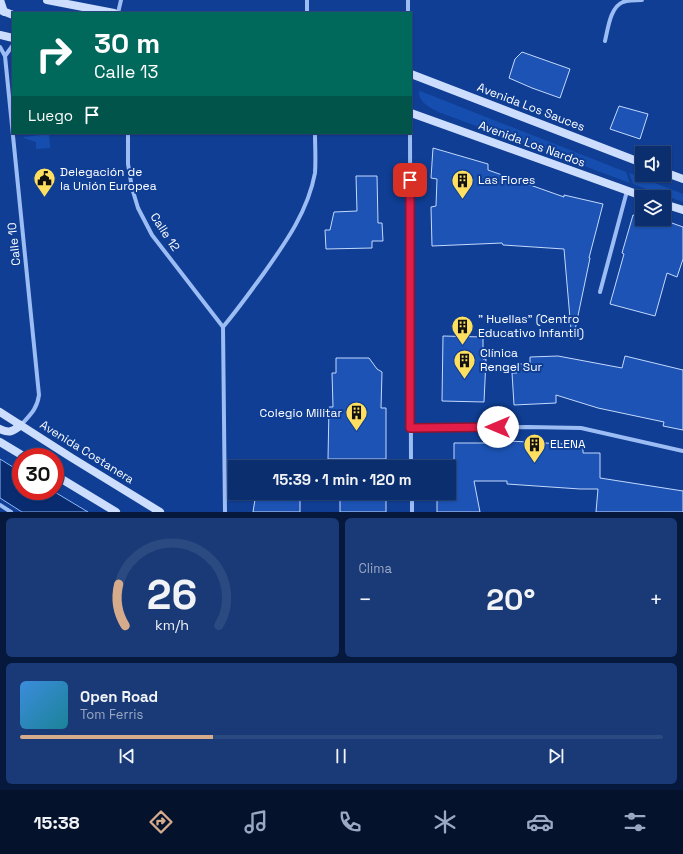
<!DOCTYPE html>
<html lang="es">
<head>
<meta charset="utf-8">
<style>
  body { margin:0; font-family:"Space Grotesk",sans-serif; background:#193a77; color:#f1f3f6; height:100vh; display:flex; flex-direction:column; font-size:15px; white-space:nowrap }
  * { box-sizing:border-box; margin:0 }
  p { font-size:13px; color:#9aa8c3 }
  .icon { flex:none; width:22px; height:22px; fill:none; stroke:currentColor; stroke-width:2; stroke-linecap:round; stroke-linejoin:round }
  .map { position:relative; height:512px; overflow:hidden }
  .side { display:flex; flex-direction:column; gap:6px; padding:6px; background:#06193d; flex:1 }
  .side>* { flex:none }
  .top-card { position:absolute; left:12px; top:12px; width:400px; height:122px; border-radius:0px; box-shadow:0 1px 3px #0004,0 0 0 1px #2b4a82; background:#00695c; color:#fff; overflow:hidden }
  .tools { position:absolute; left:635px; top:146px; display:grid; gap:8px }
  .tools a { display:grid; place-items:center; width:36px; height:36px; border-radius:0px; background:#0b2e6f; box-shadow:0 1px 3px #0004,0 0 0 1px #2b4a82; font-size:20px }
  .speed { position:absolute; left:12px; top:448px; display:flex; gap:8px; font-size:20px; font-weight:700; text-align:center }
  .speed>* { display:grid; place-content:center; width:52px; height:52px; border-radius:50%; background:#0b2e6f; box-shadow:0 1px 3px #0004,0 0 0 1px #2b4a82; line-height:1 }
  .speed .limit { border:6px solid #d22; background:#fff; color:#111 }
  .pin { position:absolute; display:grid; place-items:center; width:34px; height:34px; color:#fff; margin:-17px; border-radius:8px; box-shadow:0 2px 6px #0006 }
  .me { position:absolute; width:44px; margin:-22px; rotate:270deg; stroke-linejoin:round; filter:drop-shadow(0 0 3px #0008) }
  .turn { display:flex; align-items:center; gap:14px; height:84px; padding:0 16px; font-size:18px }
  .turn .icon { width:52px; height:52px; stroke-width:2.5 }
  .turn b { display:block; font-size:28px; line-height:34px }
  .then { display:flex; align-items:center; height:38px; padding:0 16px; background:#0003; gap:8px; font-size:15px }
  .big { font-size:30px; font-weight:800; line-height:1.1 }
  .side .widget { flex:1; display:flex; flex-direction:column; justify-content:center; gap:6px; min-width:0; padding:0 14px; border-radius:6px; background:#193a77 }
  .side .dial { align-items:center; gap:0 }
  .dial svg { height:104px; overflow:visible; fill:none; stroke:#2b4a82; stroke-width:7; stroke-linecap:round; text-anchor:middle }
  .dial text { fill:#f1f3f6; stroke:none }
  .song { display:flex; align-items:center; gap:12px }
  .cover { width:48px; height:48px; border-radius:6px; background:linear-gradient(135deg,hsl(210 70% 55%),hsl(190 70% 35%)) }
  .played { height:4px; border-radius:2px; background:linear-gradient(90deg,#d6ab8b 30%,#2b4a82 30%) }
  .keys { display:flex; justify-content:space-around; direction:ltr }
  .heat { display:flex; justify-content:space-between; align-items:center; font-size:22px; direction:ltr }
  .side .tiles { flex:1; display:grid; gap:6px; grid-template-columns:1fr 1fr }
  .widget:last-child { grid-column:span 2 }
  .trip { position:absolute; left:228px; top:460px; width:228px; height:40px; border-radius:0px; background:#0b2e6f; box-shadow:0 1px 3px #0004,0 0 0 1px #2b4a82; font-weight:800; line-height:40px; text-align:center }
  .tab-bar { display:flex; height:64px; justify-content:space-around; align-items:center; background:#04122c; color:#9aa8c3 }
  .tab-bar .icon { width:28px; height:28px }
  .tab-bar .active { color:#d6ab8b }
  .tab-bar b { font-size:18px; color:#f1f3f6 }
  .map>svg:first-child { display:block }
  .green { fill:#164eaf }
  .water { fill:#092c70; stroke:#8db6f8 }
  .building { fill:#1c53b4; stroke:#c4d9fe }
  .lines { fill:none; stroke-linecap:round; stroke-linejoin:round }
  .street { stroke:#9cbcf4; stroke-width:4 }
  .secondary { stroke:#ccddfd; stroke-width:8 }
  .route-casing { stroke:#92132f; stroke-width:10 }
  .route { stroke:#e11d48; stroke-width:7 }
  .labels { text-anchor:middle; stroke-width:4; stroke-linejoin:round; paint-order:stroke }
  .street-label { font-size:12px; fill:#fff; stroke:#0f3e94 }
  .poi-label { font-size:12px; fill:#fff; stroke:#0f3e94; text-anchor:start }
</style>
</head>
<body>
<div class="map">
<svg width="683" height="512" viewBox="0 0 683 512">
  <rect width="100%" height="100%" fill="#0f3e94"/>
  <path class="green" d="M420 91 626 172 630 183 441 113C433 109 419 104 419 92Z
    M49 134 50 148 36 149V142L24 138V137Z
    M629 173 683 194V202L633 184Z"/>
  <path class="water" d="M0 459 21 472V491H53L88 512H22L0 498Z"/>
  <path class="building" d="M522 52 570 69 560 98 532 88 509 78 515 59Z
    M619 106 648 114 640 139 610 129Z
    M433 148 488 164V170L564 197V195L603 204 589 258H590L575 330H571L564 249 503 245 502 243 432 246 431 207 436 206 437 179 431 178Z
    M356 176H377L378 223H382L383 241H372V248L326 249 325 230H330L334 212 357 211Z
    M633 215 642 217V219H648L669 225V222L683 227V259L677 277 667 273 655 316 610 304 624 254 622 253Z
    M443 336 483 337V359H486L484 402 442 401Z
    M558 356 622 368 625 356 683 370V430L663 426 664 422 598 408 556 395V403L514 405 512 373H517V364H530V357Z
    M336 358H369L377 369 382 372 381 408H386V459H328L329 407H333L332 373H336Z
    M509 441 583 445V453H600V478L683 491V512H596L598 489H580L507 484V481H474L480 512H437V493H449V486H454V443H509Z
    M256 493H289L300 496V512H253Z
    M340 493H386V512H340Z"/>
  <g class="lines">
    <path class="street" d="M307 0V13
      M408 0V13
      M118 13 121 0
      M605 41C608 29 610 7 623 2 629 0 636 0 642 0
      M0 47 5 56 39 395C37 409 31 414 21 425
      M5 56 13 45
      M128 133V164L132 188 138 208 152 235 223 327 225 512
      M410 133 411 467
      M600 292 627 191
      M223 327C238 309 251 291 264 273 286 242 308 211 315 173 316 160 315 146 315 133
      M411 428 528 427 581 428 683 451
      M412 493V512
      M0 505 11 512"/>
    <path class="secondary" d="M0 0 4 12
      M47 0 114 13
      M0 10 13 15
      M0 35 13 38
      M411 74 642 163
      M411 113 645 197
      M664 172 683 179
      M664 204 683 210
      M0 412 72 458 160 512
      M0 429C10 434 13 431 21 425
      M0 442 25 457
      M55 475 116 512"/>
  </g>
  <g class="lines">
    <defs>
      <path id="route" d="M410 180V428L498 427"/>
    </defs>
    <use href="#route" class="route-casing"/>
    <use href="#route" class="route"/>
  </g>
  <defs>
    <symbol id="civic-pin" viewBox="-11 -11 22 30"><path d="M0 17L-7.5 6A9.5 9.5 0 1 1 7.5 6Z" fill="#ffdf5f" stroke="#0f3e94"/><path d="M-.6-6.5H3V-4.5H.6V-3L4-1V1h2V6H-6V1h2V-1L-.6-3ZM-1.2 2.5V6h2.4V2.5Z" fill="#111"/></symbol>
    <symbol id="building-pin" viewBox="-11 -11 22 30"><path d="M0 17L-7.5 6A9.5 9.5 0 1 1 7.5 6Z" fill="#ffdf5f" stroke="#0f3e94"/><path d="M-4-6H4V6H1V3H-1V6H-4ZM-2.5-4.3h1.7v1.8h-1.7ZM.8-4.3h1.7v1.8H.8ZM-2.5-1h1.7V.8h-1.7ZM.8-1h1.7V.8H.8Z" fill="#111"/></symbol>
  </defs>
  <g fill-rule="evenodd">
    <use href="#civic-pin" x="32" y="166" width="25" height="34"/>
    <use href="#building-pin" x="450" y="168" width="25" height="34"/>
    <use href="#building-pin" x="450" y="314" width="25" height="34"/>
    <use href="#building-pin" x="452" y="348" width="25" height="34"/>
    <use href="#building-pin" x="344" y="400" width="25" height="34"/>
    <use href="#building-pin" x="522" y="432" width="25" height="34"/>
  </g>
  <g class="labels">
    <g class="street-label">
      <text transform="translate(531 107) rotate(21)" y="4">Avenida Los Sauces</text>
      <text transform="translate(532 144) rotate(20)" y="4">Avenida Los Nardos</text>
      <text transform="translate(165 232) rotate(57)" y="4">Calle 12</text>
      <text transform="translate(14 244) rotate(-96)" y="4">Calle 10</text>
      <text transform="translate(87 452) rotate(32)" y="4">Avenida Costanera</text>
    </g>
    <g class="poi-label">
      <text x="60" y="176">Delegación de<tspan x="60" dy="14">la Unión Europea</tspan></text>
      <text x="478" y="184">Las Flores</text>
      <text x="478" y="323">" Huellas" (Centro<tspan x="478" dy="14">Educativo Infantil)</tspan></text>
      <text x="480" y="357">Clínica<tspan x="480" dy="14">Rengel Sur</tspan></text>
      <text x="342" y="417" text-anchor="end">Colegio Militar</text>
      <text x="550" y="448">ELENA</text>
    </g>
  </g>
</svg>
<div class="tools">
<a><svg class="icon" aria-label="sound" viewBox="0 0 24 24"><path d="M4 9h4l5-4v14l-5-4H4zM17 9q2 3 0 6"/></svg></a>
<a><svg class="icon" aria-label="layers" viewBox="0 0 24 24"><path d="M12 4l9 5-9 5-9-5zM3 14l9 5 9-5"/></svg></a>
</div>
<div class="speed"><div class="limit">30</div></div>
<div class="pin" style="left:410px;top:180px;background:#d93025"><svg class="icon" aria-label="arrive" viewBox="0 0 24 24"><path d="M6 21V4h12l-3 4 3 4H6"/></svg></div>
<svg class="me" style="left:498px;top:427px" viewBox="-20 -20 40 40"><circle r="19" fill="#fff"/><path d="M0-13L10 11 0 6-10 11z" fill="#e11d48"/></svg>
<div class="trip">15:39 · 1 min · 120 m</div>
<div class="top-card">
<div class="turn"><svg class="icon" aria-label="right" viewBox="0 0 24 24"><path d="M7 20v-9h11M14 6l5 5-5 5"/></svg><div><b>30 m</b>Calle 13</div></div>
<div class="then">Luego<svg class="icon" aria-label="arrive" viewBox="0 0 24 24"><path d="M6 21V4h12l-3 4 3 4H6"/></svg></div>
</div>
</div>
<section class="side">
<div class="tiles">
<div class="widget dial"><svg viewBox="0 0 100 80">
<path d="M14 69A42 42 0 1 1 86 69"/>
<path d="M14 69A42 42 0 0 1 9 37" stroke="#d6ab8b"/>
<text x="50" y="56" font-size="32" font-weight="700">26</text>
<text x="50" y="72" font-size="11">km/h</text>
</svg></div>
<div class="widget"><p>Clima</p>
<div class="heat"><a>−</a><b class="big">20°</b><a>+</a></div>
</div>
<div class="widget">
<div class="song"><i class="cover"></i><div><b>Open Road</b><p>Tom Ferris</p></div></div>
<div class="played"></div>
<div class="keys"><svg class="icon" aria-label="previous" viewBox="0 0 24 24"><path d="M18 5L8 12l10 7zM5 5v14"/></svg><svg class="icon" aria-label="pause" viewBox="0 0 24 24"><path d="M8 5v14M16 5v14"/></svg><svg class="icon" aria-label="next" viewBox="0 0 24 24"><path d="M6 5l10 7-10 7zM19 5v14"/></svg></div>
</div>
</div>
</section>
<nav class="tab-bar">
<b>15:38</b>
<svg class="icon active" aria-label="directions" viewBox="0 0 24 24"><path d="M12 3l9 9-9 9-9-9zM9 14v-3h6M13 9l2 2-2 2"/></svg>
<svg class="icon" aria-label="music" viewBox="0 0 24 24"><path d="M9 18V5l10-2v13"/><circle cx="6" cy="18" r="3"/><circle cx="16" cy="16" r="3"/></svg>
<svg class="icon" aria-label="phone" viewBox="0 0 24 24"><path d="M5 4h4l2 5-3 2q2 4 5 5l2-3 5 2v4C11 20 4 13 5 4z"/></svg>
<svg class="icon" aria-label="climate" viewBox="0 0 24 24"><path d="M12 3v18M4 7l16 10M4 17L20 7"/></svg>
<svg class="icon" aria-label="car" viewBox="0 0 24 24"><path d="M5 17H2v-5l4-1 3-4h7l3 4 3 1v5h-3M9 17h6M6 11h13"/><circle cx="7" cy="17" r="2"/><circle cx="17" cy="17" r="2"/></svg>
<svg class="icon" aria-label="filters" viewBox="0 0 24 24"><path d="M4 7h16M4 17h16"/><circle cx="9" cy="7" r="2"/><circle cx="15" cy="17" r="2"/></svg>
</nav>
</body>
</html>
